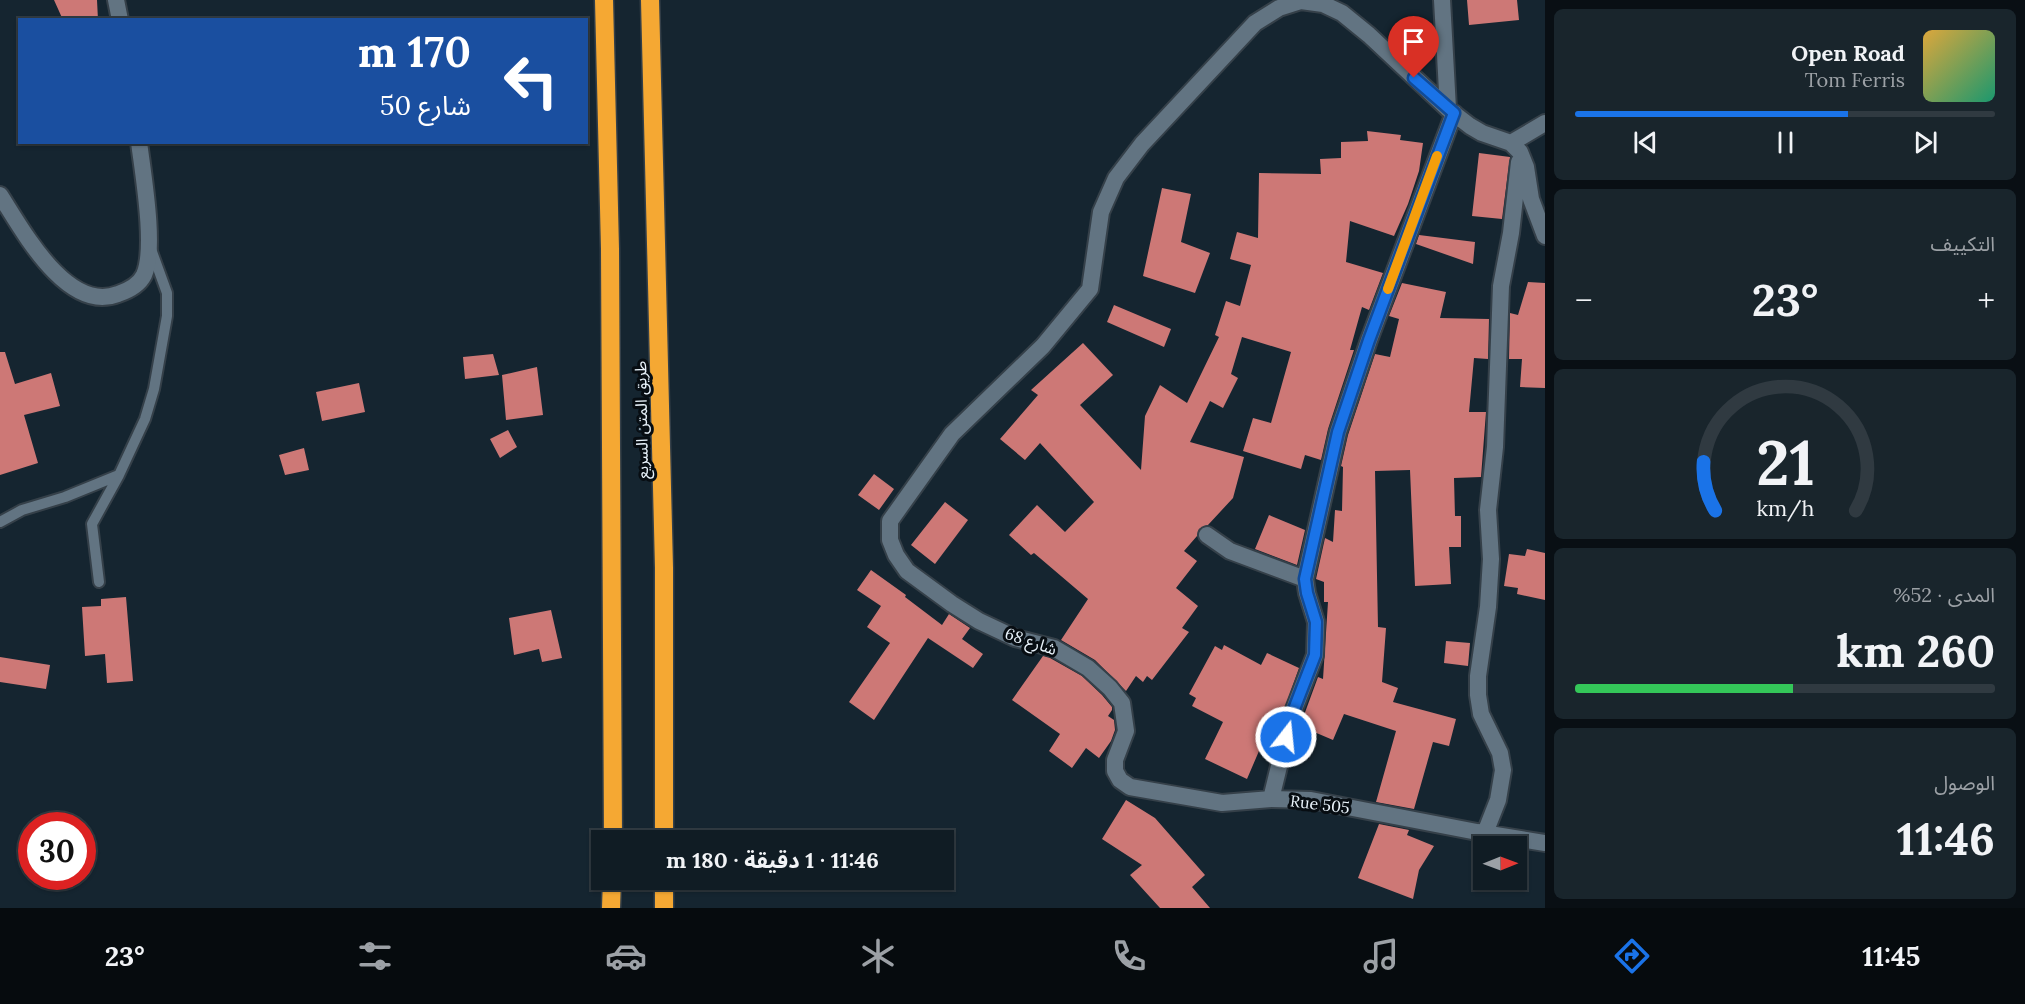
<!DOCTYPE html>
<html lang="ar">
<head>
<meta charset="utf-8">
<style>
  body { margin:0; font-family:Lora,"Noto Sans Arabic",serif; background:#19252c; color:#f1f3f6; direction:rtl; height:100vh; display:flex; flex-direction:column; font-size:22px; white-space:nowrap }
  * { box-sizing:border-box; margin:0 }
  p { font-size:20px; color:#9ca1a6 }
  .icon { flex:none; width:33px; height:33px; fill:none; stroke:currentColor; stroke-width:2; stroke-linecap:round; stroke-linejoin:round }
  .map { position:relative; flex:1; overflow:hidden; direction:ltr }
  .panel { display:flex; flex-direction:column; gap:9px; padding:9px; background:#090f14; width:480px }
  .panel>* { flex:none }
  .banner { position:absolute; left:18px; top:18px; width:570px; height:126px; border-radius:0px; box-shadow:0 2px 4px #0004,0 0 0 2px #303a41; direction:rtl; background:#1a4fa0; color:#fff; overflow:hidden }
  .needle { width:39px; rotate:89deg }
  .fabs { position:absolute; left:1473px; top:836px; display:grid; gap:12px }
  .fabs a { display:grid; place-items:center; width:54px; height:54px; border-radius:0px; background:#101c24; box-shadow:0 2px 4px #0004,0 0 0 2px #303a41; font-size:30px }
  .speed { position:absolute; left:18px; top:812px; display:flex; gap:12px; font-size:30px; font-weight:700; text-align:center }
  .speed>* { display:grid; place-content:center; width:78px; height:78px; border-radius:50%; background:#101c24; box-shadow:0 2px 4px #0004,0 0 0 2px #303a41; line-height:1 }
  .speed .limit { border:9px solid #d22; background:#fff; color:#111 }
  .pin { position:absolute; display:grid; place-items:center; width:51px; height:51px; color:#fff; margin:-62px -26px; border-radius:50% 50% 50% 0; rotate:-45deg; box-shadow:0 0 6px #0007 }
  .pin .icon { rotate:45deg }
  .me { position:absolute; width:66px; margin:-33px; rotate:16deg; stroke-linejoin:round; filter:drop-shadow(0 0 4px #0008) }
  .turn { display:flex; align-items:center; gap:21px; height:126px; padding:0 18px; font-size:27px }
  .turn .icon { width:78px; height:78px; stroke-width:2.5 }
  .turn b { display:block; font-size:42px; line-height:51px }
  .big { font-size:45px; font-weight:700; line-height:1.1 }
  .panel .card { flex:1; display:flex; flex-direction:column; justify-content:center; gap:9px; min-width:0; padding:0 21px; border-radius:9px; background:#19252c }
  .panel .dial { align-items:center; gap:0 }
  .dial svg { height:156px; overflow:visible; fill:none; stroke:#303a41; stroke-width:7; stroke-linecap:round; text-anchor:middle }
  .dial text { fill:#f1f3f6; stroke:none }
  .song { display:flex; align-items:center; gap:18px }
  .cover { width:72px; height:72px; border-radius:9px; background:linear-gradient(135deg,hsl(40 70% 55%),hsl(160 70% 35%)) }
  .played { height:6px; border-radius:3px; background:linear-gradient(90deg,#1a73e8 65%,#303a41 65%) }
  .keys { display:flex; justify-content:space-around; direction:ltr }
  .heat { display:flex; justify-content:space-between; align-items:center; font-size:33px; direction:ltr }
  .charge { height:9px; border-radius:4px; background:linear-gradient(90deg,#34c759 52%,#303a41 0) }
  .trip { position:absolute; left:591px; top:830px; width:363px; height:60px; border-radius:0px; background:#101c24; box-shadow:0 2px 4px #0004,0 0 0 2px #303a41; font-weight:700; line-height:60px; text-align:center; direction:rtl }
  .dock { display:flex; height:96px; justify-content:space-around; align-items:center; background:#060b0e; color:#9ca1a6 }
  .dock .icon { width:42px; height:42px }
  .dock .selected { color:#1a73e8 }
  .dock b { font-size:27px; color:#f1f3f6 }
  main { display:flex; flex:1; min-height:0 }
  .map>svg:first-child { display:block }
  .building { fill:#cd7876 }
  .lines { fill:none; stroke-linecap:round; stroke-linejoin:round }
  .service-casing { stroke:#354049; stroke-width:14 }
  .minor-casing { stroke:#354049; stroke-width:20 }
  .tertiary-casing { stroke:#354049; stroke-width:20 }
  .motorway-casing { stroke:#354049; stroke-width:21 }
  .service { stroke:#627482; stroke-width:10 }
  .minor { stroke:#627482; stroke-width:16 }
  .tertiary { stroke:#627482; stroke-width:16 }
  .motorway { stroke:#f5a833; stroke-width:18 }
  .route-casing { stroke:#114b97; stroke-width:15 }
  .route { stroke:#1a73e8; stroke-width:10 }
  .slow { stroke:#f59e0b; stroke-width:10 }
  .labels { text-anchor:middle; stroke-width:6; stroke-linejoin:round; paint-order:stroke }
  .street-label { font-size:16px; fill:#e9f3fb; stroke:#070d12 }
</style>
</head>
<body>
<main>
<section class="panel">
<div class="card">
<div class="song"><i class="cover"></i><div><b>Open Road</b><p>Tom Ferris</p></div></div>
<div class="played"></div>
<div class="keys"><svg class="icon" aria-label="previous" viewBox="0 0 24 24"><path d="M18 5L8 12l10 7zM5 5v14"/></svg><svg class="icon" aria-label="pause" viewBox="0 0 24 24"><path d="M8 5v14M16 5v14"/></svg><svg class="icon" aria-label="next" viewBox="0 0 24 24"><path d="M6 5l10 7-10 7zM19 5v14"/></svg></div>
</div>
<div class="card"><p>التكييف</p>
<div class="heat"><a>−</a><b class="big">23°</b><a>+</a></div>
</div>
<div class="card dial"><svg viewBox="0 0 100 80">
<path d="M14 69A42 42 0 1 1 86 69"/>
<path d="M14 69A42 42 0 0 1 8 44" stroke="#1a73e8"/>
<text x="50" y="56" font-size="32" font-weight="700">21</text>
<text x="50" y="72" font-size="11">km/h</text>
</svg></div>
<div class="card"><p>المدى · 52%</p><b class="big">260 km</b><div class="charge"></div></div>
<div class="card"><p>الوصول</p><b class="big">11:46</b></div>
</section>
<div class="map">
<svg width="1545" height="908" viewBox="0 0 1545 908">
  <rect width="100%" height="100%" fill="#152530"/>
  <path class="building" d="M54 0H97L98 20H63Z
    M1467 0H1517L1519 20 1469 25Z
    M1367 131 1401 135 1400 140 1423 143 1419 171 1408 204 1394 236 1350 221 1346 262 1383 273 1369 310 1362 307 1350 350H1354L1328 429 1321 460 1305 455 1301 469 1243 451 1253 418 1271 423 1291 352 1242 337 1231 374 1238 378 1223 408 1210 401 1190 442 1244 457 1233 498 1208 525 1199 529 1197 536 1184 551 1197 561 1176 588 1198 606 1182 628 1189 632 1152 680 1147 676 1143 682 1136 676 1126 691 1095 660 1061 640 1088 599 1034 553 1031 555 1009 535 1037 505 1065 532 1094 502 1040 443 1025 460 1000 439 1038 395 1031 390 1083 343 1113 375 1080 405 1141 470 1145 416 1160 385 1187 403 1219 337 1215 335 1226 301 1240 306 1251 265 1230 259 1237 232 1258 238 1259 173 1321 174 1320 159 1341 158V142L1368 141Z
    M1479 153 1510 157 1502 219 1472 216Z
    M1162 188 1191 194 1181 242 1210 253 1195 293 1143 276Z
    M1419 235 1475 242 1473 264 1416 244Z
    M1528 282 1545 283V388L1520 387 1522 359H1509L1510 313 1518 315Z
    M1402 283 1446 292 1440 318 1489 319 1488 359 1474 358 1469 412H1486L1481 477 1454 478 1455 516H1461V547H1449L1451 584 1415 586 1410 470 1375 471 1378 627 1386 628 1382 682 1398 688 1393 702 1456 719 1449 746 1433 742 1414 809 1376 802 1396 731 1344 714 1333 740 1300 726 1318 677 1323 679 1328 602H1324V582L1316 579 1325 538 1333 542 1335 510 1342 511 1343 467 1341 466 1348 435 1375 354 1390 357 1399 319 1389 316Z
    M1114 305 1171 329 1164 347 1107 322Z
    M0 352H5L15 384 51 373 60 406 24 415 38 463 0 475Z
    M493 354 499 375 465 379 463 357Z
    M537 367 543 415 506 420 502 375Z
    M359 383 365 412 322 421 316 392Z
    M508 430 517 447 500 458 490 439Z
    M304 448 309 470 285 475 279 455Z
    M874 474 894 489 879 510 858 495Z
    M945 502 968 520 935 564 911 545Z
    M1269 515 1305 530 1297 565 1255 549Z
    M1527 549 1545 553V600L1517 594 1518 588 1504 586 1509 554 1525 556Z
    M871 570 906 595 905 597 942 625 949 614 970 628 962 639 983 654 973 668 928 638 874 720 849 702 890 643 867 627 881 606 857 590Z
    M126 597 133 681 107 683 105 654 85 656 82 607 101 606V599Z
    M551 610 562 658 542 662 539 649 514 655 509 618Z
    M1446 641 1470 643 1468 666 1444 663Z
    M1224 645 1261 665 1267 653 1299 668 1268 755 1259 751 1247 779 1205 759 1223 722 1192 706 1196 698 1189 694 1215 646 1222 650Z
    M1043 656 1050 658 1082 676 1102 695 1112 707V710L1108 716 1114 720 1115 730 1111 741 1099 758 1086 748 1072 768 1049 751 1060 734 1012 700Z
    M0 657 50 665 46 689 0 682Z
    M1126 800 1155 818 1205 875 1192 887 1210 908H1160L1130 875 1142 865 1102 839Z
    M1379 824 1409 830 1407 835 1434 846 1419 870 1413 899 1358 878Z"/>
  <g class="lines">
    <defs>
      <path id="service" d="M0 522 22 510 65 497 119 475
        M99 582 92 524 119 475 145 419 154 389 167 316V293L151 249"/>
      <path id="minor" d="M1442 0 1448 109
        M1511 143 1545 123
        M1545 236 1531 199 1526 167 1520 152 1511 143 1482 133 1470 126 1448 109 1369 35 1342 13 1323 4 1301 1 1279 8 1255 23 1142 144 1116 178 1101 212 1090 289 1043 346 952 434 890 521V540L896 555 907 571 952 604 979 621 1015 638 1054 648 1088 668 1110 688 1122 703 1126 731 1115 760V771L1120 780 1130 787 1222 803 1271 799 1311 800 1477 832 1545 843
        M1207 535 1230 551 1305 579
        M1271 799 1291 717 1315 655 1316 622 1307 593 1305 579 1338 432 1369 340 1454 113
        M1485 833 1498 800 1503 770 1500 753 1481 714 1478 695V676L1488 607 1491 559 1488 510 1495 447 1501 286 1511 233 1519 162"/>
      <path id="tertiary" d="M116 0 120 20
        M0 195C22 229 67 314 118 294 127 291 139 285 144 275 156 248 143 174 139 142"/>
      <path id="motorway" d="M604 0 610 249 613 840
        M650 0 664 568V840
        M611 908 612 879
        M664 908V879"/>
    </defs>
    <use href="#service" class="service-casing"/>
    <use href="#minor" class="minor-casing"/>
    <use href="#tertiary" class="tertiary-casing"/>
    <use href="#motorway" class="motorway-casing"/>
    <use href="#service" class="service"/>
    <use href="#minor" class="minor"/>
    <use href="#tertiary" class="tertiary"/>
    <use href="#motorway" class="motorway"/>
  </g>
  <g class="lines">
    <defs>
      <path id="route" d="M1286 737 1291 717 1315 655 1316 622 1307 593 1305 579 1338 432 1369 340 1454 113 1414 78"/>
    </defs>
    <use href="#route" class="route-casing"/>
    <use href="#route" class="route"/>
    <path class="slow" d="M1388 289 1437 156"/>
  </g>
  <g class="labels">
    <g class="street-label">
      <text transform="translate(641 420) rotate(-91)" y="6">طريق المتن السريع</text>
      <text transform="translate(1031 641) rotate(19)" y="6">شارع 68</text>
      <text transform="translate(1320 804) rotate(7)" y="6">Rue 505</text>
    </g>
  </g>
</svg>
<div class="fabs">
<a><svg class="needle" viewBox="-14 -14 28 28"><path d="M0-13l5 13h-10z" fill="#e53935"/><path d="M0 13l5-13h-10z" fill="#9ca1a6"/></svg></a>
</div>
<div class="speed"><div class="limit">30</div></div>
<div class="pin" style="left:1414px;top:78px;background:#d93025"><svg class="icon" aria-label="arrive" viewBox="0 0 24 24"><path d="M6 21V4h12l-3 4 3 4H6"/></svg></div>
<svg class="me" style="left:1286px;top:737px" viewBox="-20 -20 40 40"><circle r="17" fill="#1a73e8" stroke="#fff" stroke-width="3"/><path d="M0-11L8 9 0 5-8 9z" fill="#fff"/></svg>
<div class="trip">11:46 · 1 دقيقة · 180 m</div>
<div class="banner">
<div class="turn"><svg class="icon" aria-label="left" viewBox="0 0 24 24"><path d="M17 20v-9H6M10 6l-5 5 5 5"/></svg><div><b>170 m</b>شارع 50</div></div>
</div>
</div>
</main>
<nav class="dock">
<b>11:45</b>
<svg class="icon selected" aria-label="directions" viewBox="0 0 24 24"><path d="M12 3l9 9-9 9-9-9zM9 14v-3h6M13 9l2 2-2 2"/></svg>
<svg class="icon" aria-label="music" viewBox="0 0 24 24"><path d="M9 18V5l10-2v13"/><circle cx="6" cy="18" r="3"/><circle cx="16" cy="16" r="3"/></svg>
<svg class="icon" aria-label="phone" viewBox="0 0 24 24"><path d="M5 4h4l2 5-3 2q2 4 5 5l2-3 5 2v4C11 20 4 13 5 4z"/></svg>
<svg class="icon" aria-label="climate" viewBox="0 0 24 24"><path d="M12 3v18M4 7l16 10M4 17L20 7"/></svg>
<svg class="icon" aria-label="car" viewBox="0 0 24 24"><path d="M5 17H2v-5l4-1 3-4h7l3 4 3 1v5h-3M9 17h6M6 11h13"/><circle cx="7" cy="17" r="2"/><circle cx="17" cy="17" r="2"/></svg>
<svg class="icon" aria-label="filters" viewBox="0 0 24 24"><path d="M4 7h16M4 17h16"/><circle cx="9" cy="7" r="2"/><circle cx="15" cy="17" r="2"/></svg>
<b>23°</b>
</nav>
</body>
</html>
